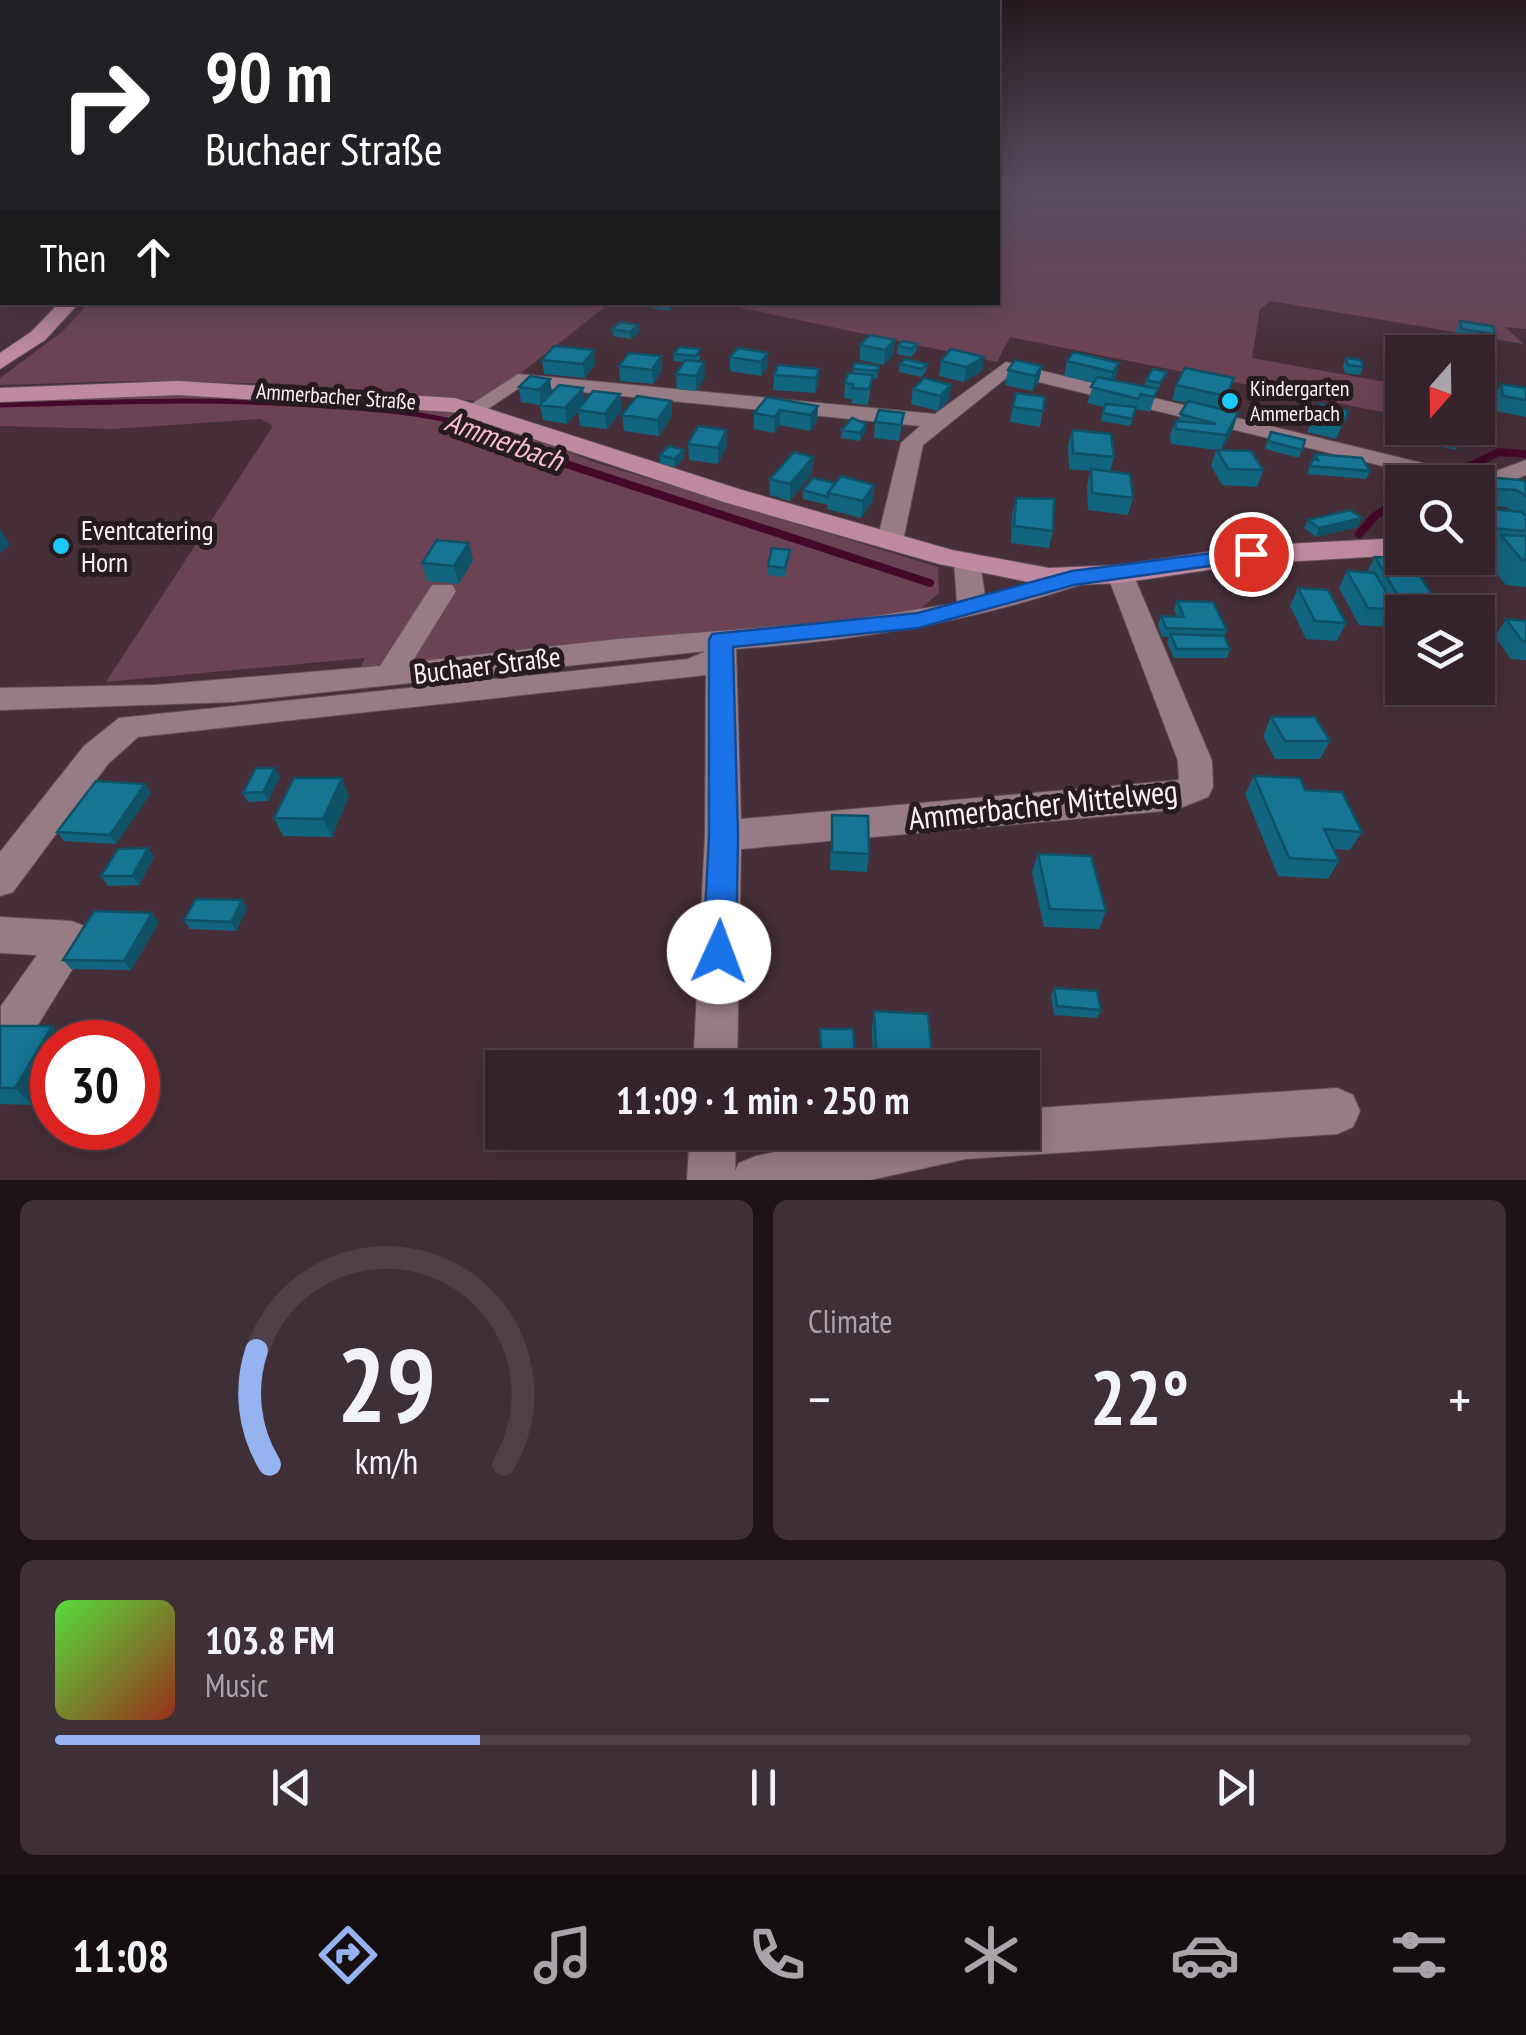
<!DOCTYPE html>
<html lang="en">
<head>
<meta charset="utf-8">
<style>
  body { margin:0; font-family:"PT Sans Narrow",sans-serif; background:#3f2f37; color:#f1f3f6; height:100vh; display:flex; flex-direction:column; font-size:38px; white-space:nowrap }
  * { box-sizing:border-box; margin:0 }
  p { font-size:32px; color:#a9a4a9 }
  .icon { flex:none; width:55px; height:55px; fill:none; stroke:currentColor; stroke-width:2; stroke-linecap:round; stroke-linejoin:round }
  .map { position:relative; height:1180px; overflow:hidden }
  .side { display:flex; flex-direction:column; gap:20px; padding:20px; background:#1d1318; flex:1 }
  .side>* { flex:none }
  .guide { position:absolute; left:0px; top:0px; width:1000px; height:305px; box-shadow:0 5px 25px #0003,0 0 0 2px #4e4047; background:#202124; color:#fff; overflow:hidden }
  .needle { width:65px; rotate:200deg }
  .tools { position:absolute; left:1385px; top:335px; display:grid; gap:20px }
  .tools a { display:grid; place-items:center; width:110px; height:110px; border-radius:0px; background:#34232b; box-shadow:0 5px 25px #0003,0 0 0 2px #4e4047; font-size:50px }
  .speed { position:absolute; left:30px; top:1020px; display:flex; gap:20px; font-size:50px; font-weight:700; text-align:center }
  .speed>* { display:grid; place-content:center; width:130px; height:130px; border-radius:50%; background:#34232b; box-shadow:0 5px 25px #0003,0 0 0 2px #4e4047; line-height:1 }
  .speed .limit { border:15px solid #d22; background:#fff; color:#111 }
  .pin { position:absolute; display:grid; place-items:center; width:85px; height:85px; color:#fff; margin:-42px; border:5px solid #fff; border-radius:50%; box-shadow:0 2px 10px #0007 }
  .me { position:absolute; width:110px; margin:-55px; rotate:2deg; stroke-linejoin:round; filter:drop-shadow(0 0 8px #0008) }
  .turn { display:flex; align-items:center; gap:35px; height:210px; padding:0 40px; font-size:45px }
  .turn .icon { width:130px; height:130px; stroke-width:2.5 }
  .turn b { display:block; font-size:70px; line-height:85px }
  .then { display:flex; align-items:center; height:95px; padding:0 40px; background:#0003; gap:20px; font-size:38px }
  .big { font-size:75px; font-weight:800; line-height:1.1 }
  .side .widget { flex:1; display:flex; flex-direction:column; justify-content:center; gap:15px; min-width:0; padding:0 35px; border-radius:15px; background:#3f2f37 }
  .side .dial { align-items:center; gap:0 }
  .dial svg { height:260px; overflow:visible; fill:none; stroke:#4e4047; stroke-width:7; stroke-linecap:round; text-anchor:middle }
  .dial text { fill:#f1f3f6; stroke:none }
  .song { display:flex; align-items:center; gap:30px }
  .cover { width:120px; height:120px; border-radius:15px; background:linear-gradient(135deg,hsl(110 70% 55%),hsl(10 70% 35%)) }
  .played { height:10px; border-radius:5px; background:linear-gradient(90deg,#95b2f1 30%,#4e4047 30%) }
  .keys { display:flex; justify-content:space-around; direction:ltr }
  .heat { display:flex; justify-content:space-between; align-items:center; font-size:55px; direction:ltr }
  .side .tiles { flex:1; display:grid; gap:20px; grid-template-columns:1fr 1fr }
  .widget:last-child { grid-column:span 2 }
  .trip { position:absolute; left:485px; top:1050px; width:555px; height:100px; border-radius:0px; background:#34232b; box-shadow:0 5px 25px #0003,0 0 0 2px #4e4047; font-weight:800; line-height:100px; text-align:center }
  .tabs { display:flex; height:160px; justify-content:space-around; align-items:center; background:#150e11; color:#a9a4a9 }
  .tabs .icon { width:70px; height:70px }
  .tabs .current { color:#95b2f1 }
  .tabs b { font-size:45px; color:#f1f3f6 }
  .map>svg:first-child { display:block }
  .green { fill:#6c4355 }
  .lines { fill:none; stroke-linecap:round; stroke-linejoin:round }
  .stream-far1 { stroke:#440829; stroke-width:5 }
  .stream { stroke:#440829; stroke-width:8 }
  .minor-casing { stroke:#625057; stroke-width:2 }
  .major-casing { stroke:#625057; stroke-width:2 }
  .minor { fill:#977c86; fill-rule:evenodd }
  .major { fill:#bf8aa0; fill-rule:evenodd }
  .wall { fill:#12657e }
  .shaded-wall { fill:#0f5267 }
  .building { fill:#157593; stroke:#0f5267; stroke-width:2.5 }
  .route { fill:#1a73e8; stroke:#114b97; stroke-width:2.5 }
  .poi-dot { fill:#1cc9fc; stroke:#261b1f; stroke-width:4 }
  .labels { text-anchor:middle; stroke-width:10; stroke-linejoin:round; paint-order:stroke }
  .far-poi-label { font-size:22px; fill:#fdf1f5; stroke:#261b1f; text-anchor:start }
  .far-street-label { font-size:22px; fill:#fdf1f5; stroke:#261b1f }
  .poi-label { font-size:28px; fill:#fdf1f5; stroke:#261b1f; text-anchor:start }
  .street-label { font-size:28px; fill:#fdf1f5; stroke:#261b1f }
  .water-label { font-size:30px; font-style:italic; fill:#f7bbd3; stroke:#261b1f }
  .near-street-label { font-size:32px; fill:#fdf1f5; stroke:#261b1f }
</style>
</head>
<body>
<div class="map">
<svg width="1526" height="1180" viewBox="0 0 1526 1180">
  <rect width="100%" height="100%" fill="#462f39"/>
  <path class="green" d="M998 186H1526V329L1505 327 1524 344 1271 301 1260 309 1252 358 1402 385V416L1010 337 997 362 719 303 998 302Z
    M89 303H610L497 392 478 401 292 384 130 381 0 385V378L63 331Z
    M146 396H282L473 412 591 461 938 567 939 593 915 614 358 672 365 658 106 682 273 426 261 419 113 429 0 426V401Z"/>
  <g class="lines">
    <path class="stream-far1" d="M0 405C104 402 208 398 312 405 383 409 447 413 513 441"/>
    <path class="stream" d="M507 439 557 461 930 583
      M1436 482 1499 452 1526 454
      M1359 534 1375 516 1402 498"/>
    <defs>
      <path id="minor" d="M1006 362 1480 477 1526 460V475L1504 484 1526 490V505L1478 491V482H1448L1010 375 923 445 903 541 890 549 877 541 901 443 920 426 522 386 482 413 475 415 464 409 518 374 935 414Z
        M967 554 980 562 985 596 1073 570 1087 578 1083 584 1064 590C955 625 849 641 736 649L741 819 1179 780 1178 761 1107 574 1120 566 1133 574 1212 761 1213 787 1208 797 1175 810 741 849 737 1068H693L705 836 706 675 138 737 108 764 13 892 0 896V852L84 746 119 718 688 659 706 651 233 702 0 710V688L155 685 380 666 432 585H452L456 591 412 662 618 639 845 621 957 603 954 562Z
        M0 917 71 921 85 926 91 939 31 1036 16 1042 1 1036V1006L37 955 0 953Z
        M1337 1088 1353 1095 1360 1111 1353 1127 1337 1134 966 1159 870 1180H687L690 1132H736L735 1171 739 1163 756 1156 869 1132H1022V1109Z"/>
      <path id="major" d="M0 195H2V204H0Z
        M60 302H80L45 340 0 369V353L31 332Z
        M178 381 455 398 742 490 952 550 1049 568 1120 565 1248 546 1402 538V555L1248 564 1120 583 1049 586 939 564 724 502 452 412 178 395 0 402V388Z
        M1478 544 1526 547V565L1468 559 1478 558Z"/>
    </defs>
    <use href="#minor" class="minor-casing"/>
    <use href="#major" class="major-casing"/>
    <use href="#minor" class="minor"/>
    <use href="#major" class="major"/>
  </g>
  <path class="wall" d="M648 302H681L669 311 648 307Z
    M1460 321 1495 334 1488 349 1455 343 1454 335Z
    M638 325 639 332 631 339 613 336 612 329Z
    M895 340 893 355 884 365 860 360V345Z
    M917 344 916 351 911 357 897 354 898 346Z
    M768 353V367L761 376 730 371V357Z
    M674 354 701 356 698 361 705 377 696 391 677 389 676 374 684 362 674 361Z
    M661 356 662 371 653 384 620 381 619 366Z
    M984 357 982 371 964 382 939 376 941 361Z
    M1346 358 1363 367 1360 375 1345 373 1343 366Z
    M542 360 595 364 585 378 544 374Z
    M1067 361 1119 363 1113 381 1144 387 1146 380 1164 379 1157 390 1150 412 1137 409 1130 426 1101 421 1104 407 1087 403 1094 383 1064 376Z
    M900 364H927L926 371 921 377 899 372Z
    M879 366 877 379 872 378 868 405 851 403 852 399 844 398 845 383 853 374V369Z
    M1042 366 1039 381 1032 391 1005 385 1008 370Z
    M819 369 818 384 815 393 773 390 774 375Z
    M1234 378 1222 409 1238 413 1233 429 1221 450 1263 470 1257 487 1222 485 1211 466 1216 450 1171 444 1170 436 1175 421H1178L1187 403 1172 400 1176 385Z
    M1501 384 1526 388V417L1495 411 1493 399Z
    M951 385 949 400 938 411 911 404 913 389Z
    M519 387 552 392 583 388 584 402 622 410 607 429 580 426 578 411 567 424 543 420 540 405 521 402Z
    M1016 393 1045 397 1040 427 1010 422Z
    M671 401 672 416 659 436 624 431 622 415Z
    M1319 404 1348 411 1336 439 1307 432Z
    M818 406 817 421 810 431 780 425 774 433 754 429V413Z
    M904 413 899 441 874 438 875 422Z
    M1413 428H1464L1465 434 1456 450 1412 440Z
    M842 430 865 432 860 441 841 438Z
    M1072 430 1114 457 1110 472 1133 498 1128 515 1088 510 1087 486 1090 471 1069 469 1068 446Z
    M1271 432 1305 440 1299 458 1265 449Z
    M688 444 727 445 718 464 689 460Z
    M1315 454 1370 471 1366 479 1307 474Z
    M660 455 684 458 675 467 660 463Z
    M813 457 812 473 790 501 770 495V479Z
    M1436 473 1526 482V587L1506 585 1486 560 1495 546 1478 545V508L1513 511 1506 507 1478 505V482H1431Z
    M835 483 874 485 873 501 861 518 827 509 828 505 803 499V490Z
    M1016 498 1053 531 1049 548 1011 543 1012 515Z
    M1402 500V529L1394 517Z
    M1308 520 1358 527 1316 537 1304 528Z
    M790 550 785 577 768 575V566Z
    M1375 557 1443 612H1402V629H1398L1392 619 1388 627 1359 625 1339 588 1347 571 1367 572Z
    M473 560 459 584 427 581 422 563Z
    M1298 588 1346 623 1337 641 1306 639 1290 606Z
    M1177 601 1227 630 1224 636 1230 649 1227 658H1174L1167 643 1169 637H1162L1158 625 1161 616 1177 617 1174 610Z
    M1506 619 1526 621V660L1511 659 1495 637Z
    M1271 717 1330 741 1320 759H1275L1263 736Z
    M275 768 280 777 268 801 248 802 243 793Z
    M1254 776 1305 790 1362 832 1350 850 1333 849 1339 861 1328 879 1278 876 1245 794Z
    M145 784 151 793 116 844 64 841 57 832Z
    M349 796 332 837 283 836 274 818Z
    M832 815 869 854 867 872 830 870Z
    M148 848 154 857 139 885 108 886 101 876Z
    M1038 854 1106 911 1099 929 1044 927 1032 872Z
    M242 900 247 909 236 931 190 929 184 920Z
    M159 922 131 970 71 969 63 960Z
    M1054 988 1101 1010 1097 1018 1054 1015 1051 996Z
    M874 1011 933 1068H873L872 1028Z
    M0 1026 52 1042V1071L33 1105 0 1104Z"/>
  <path class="shaded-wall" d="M2 287V302H4L0 307V288Z
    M668 302H681L669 311Z
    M638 325 639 332 631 339 630 332Z
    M895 340 893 355 884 365 885 350Z
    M594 350 595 364 585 378 583 364Z
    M768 353V367L761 376V362Z
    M661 356 662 371 653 384 652 370Z
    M984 357 982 371 964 382 966 367Z
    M704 362 705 377 696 391V376Z
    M1119 363 1116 377 1109 386 1113 372Z
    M1042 366 1039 381 1032 391 1035 376Z
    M819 369 818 384 815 393 816 378Z
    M550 379 552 394 541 405 539 390Z
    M951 385 949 400 938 411 940 396Z
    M583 388 585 403 567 424 565 408Z
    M620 394 622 410 607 429 605 414Z
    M671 401 672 416 659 436 657 420Z
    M818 406 817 421 810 431 811 415Z
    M780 410V425L774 433 775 417Z
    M1238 413 1233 429 1221 451 1226 435Z
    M866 424 865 432 860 441V433Z
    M726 430 727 445 718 464V448Z
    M684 450V458L675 467 674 459Z
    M813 457 812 473 790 501V484Z
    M874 485 873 501 861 518 863 501Z
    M1362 518 1358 527 1316 537 1319 528Z
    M0 529 10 545 0 553Z
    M469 543 473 560 459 584 454 566Z
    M275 768 280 777 268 801 263 792Z
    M342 778 349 796 332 837 323 819Z
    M145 784 151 793 116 844 110 835Z
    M148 848 154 857 139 885 132 876Z
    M242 900 247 909 236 931 231 922Z
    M152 913 159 922 131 970 124 961Z
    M52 1026 67 1042H52V1071L33 1105 15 1088Z"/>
  <path class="building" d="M2 249V262H0V250Z
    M2 272V287L0 288V273Z
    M1460 321 1493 326 1495 334 1462 329Z
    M620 322 638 325 630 332 612 329Z
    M870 335 895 340 885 350 860 345Z
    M903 341 917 344 912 349 898 346Z
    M554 346 594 350 583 364 542 360Z
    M679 347 700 349 696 356 674 354Z
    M738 348 768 353 761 362 730 357Z
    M951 349 984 357 966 367 941 361Z
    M1073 352 1119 363 1113 372 1067 361Z
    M629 353 661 356 652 370 619 366Z
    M1346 358 1361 360 1363 367 1348 365Z
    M905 359 927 364 922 369 900 364Z
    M685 360 704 362 696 376 676 374Z
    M1015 360 1042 366 1035 376 1008 370Z
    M855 363 879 366 878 371 853 369Z
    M778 365 819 369 816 378 774 375Z
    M1185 368 1234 378 1226 396 1176 385Z
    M1153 369 1167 372 1160 383 1146 380Z
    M848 373 873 375 869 389 852 388 853 384 845 383Z
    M530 376 550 379 539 390 519 387Z
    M1097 377 1158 389 1154 397 1141 394 1138 399 1091 387Z
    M924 378 951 385 940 396 913 389Z
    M1501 384 1526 388V400L1503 396Z
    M559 385 583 388 565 408 540 405Z
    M593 391 620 394 605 414 578 410Z
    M1016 393 1045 397 1043 411 1013 407Z
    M637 396 671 401 657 420 622 415Z
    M767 397 818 406 811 415 780 410 775 417 754 413Z
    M1188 401 1238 413 1226 435 1176 429 1175 421 1216 424 1180 414Z
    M1105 404 1136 407 1132 419 1103 413Z
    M1319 404 1348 411 1343 424 1314 416Z
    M879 410 904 413 901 425 875 422Z
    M852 418 866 424 860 433 842 430Z
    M698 426 726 430 718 448 688 444Z
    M1432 428H1464L1465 434Z
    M1072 430 1111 434 1114 457 1073 453Z
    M1271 432 1305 440 1302 450 1268 441Z
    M669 446 684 450 674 459 660 455Z
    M1217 450 1251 451 1263 470 1228 469Z
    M794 452 813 457 790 484 770 479Z
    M1315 454 1362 458 1370 471 1310 466 1313 459 1318 460Z
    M1091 469 1130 474 1133 498 1092 493Z
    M1436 473 1521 480 1526 482V496L1516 490 1478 488V482H1444Z
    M841 476 874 485 863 501 828 493Z
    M813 478 835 483 828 493V497L803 490Z
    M1016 498 1054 499 1053 531 1014 526Z
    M1478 508 1522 512 1526 517V531L1478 527Z
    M1350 510 1362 518 1319 528 1308 520Z
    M1501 535 1526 536V560H1522Z
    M437 540 469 543 454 566 422 563Z
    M772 548 790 550 785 568 768 566Z
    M1375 557 1409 559 1443 612 1407 611Z
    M1347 571 1375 573 1397 610 1368 608Z
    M1298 588 1328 590 1346 623 1315 621Z
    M1177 601 1213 602 1227 630 1166 628 1161 616 1184 617Z
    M1506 619 1526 621V642L1522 641Z
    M1170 634 1224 636 1230 649H1177Z
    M1271 717H1315L1330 741H1285Z
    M256 768H275L263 792 243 793Z
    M1254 776 1300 778 1305 790 1342 792 1362 832 1324 829 1339 861 1289 858Z
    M294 778H342L323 819 274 818Z
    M96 781 145 784 110 835 57 832Z
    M832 815 868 816 869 854 832 852Z
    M148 848 132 876H101L118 849Z
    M1038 854 1091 856 1106 911 1050 909Z
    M196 899 242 900 231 922 184 920Z
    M94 911 152 913 124 961 63 960Z
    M1054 988 1097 991 1101 1010 1057 1006Z
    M874 1011 928 1014 933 1068H877Z
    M0 1026H52L15 1088H0Z
    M820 1029H853L856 1068H822Z"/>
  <linearGradient id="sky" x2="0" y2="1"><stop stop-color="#261a1f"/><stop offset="0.53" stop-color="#574d5f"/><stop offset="1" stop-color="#574d5f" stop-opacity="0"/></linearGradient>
  <rect width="1526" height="352" fill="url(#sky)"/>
  <path class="route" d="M1251 548 1259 550 1262 554 1259 559 1074 585 918 628 733 647 738 836 736 952 731 963 719 967 707 963 703 952 709 836V640L712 634 918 613 1072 571Z"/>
  <g class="poi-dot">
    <circle cx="1230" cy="401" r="10"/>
    <circle cx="61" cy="546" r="10"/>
  </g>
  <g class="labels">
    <g class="far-poi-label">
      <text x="1250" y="396">Kindergarten<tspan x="1250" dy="25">Ammerbach</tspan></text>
    </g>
    <g class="far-street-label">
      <text transform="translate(336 396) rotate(4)" y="8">Ammerbacher Straße</text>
    </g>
    <g class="poi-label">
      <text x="81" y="540">Eventcatering<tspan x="81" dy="32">Horn</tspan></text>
    </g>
    <g class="street-label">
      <text transform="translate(487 665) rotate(-7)" y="10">Buchaer Straße</text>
    </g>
    <g class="water-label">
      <text transform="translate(504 441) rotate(20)" y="10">Ammerbach</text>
    </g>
    <g class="near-street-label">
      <text transform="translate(1043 805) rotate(-6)" y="11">Ammerbacher Mittelweg</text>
    </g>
  </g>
</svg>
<div class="tools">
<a><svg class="needle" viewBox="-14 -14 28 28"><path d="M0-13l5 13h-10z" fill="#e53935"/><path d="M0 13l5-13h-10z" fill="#a9a4a9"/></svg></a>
<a><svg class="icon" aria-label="search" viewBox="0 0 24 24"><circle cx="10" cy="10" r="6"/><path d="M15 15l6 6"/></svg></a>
<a><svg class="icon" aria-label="layers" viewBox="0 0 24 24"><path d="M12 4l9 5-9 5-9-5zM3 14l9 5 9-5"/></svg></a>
</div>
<div class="speed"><div class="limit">30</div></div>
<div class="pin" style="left:1251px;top:554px;background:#d93025"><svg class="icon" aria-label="arrive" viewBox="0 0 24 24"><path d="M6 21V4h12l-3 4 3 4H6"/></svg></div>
<svg class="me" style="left:719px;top:952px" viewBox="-20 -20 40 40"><circle r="19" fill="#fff"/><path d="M0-13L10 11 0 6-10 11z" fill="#1a73e8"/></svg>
<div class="trip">11:09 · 1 min · 250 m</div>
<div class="guide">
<div class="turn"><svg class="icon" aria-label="right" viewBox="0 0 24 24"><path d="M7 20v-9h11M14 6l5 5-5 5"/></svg><div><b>90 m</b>Buchaer Straße</div></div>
<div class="then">Then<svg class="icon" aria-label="ahead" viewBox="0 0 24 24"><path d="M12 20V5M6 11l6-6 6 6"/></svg></div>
</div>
</div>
<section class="side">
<div class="tiles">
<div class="widget dial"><svg viewBox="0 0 100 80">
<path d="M14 69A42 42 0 1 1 86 69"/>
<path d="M14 69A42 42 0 0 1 10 34" stroke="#95b2f1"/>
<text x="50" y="56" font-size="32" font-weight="700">29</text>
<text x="50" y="72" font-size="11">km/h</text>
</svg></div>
<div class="widget"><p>Climate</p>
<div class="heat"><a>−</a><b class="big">22°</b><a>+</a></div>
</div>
<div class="widget">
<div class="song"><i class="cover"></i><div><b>103.8 FM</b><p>Music</p></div></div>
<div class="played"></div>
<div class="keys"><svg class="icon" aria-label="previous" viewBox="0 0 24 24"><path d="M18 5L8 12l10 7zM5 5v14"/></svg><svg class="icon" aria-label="pause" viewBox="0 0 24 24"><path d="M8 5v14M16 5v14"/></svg><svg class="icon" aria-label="next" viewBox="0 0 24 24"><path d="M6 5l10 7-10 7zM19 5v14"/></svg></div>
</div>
</div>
</section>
<nav class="tabs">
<b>11:08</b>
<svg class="icon current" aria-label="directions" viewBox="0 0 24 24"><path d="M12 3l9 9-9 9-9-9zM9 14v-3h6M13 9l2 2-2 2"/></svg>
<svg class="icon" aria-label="music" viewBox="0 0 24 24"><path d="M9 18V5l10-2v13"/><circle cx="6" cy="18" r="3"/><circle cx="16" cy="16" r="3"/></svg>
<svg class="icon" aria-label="phone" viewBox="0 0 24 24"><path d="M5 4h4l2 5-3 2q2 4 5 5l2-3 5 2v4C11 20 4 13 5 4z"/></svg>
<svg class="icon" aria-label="climate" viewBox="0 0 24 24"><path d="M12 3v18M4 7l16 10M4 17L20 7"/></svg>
<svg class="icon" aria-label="car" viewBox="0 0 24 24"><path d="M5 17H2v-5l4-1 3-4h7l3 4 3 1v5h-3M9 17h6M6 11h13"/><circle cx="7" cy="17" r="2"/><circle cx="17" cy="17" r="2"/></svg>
<svg class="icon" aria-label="filters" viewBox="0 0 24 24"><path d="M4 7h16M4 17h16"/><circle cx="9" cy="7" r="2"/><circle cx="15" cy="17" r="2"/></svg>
</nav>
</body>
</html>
